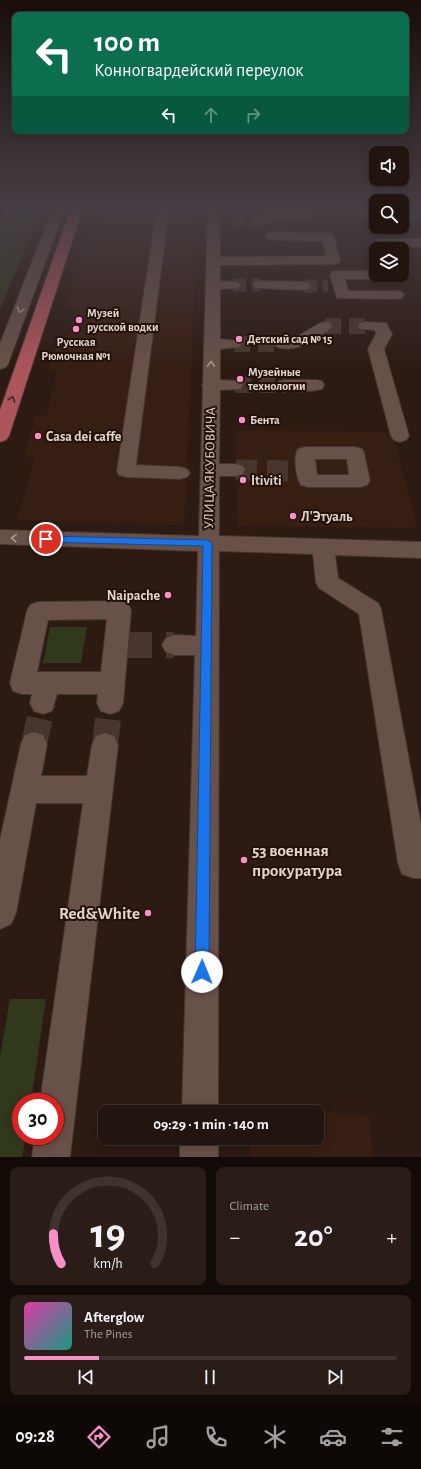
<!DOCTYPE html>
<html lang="en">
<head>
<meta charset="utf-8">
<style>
  body { margin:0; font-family:"Alegreya Sans",sans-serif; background:#2a1d17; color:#f1f3f6; height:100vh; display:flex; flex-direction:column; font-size:15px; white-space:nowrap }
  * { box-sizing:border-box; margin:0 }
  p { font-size:13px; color:#a29e9e }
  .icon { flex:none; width:22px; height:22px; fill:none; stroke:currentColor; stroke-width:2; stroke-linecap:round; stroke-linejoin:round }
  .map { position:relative; height:1157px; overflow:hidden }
  .drawer { display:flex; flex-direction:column; gap:10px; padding:10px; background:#130b08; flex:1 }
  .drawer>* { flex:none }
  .hud { position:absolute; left:12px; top:12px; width:397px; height:122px; border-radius:8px; box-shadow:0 2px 10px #0003,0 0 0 1px #3f332e; background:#0b6e4f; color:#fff; overflow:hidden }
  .buttons { position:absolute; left:369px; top:146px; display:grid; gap:8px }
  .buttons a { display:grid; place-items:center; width:40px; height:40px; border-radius:8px; background:#22140e; box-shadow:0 2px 10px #0003,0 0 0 1px #3f332e; font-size:20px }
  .speed { position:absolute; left:12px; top:1093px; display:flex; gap:8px; font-size:20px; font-weight:700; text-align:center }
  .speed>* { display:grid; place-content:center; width:52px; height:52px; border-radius:50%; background:#22140e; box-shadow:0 2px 10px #0003,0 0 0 1px #3f332e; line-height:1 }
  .speed .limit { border:6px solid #d22; background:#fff; color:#111 }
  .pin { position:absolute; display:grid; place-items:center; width:34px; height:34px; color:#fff; margin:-17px; border:2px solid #fff; border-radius:50%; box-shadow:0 1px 4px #0007 }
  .me { position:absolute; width:44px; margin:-22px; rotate:1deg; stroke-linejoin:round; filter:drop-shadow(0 0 3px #0008) }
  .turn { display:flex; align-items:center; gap:14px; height:84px; padding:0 16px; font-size:18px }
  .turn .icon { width:52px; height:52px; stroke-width:2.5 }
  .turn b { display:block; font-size:28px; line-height:34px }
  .lanes { display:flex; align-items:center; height:38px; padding:0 16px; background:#0003; justify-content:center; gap:20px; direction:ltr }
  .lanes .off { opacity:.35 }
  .big { font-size:30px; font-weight:700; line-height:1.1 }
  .drawer .widget { flex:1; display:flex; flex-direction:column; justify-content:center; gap:6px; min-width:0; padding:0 14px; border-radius:8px; background:#2a1d17 }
  .drawer .dial { align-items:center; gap:0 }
  .dial svg { height:104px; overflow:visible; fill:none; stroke:#3f332e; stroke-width:7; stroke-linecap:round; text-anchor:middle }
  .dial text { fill:#f1f3f6; stroke:none }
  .song { display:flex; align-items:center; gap:12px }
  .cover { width:48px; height:48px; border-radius:6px; background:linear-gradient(135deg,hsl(320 70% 55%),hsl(170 70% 35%)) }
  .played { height:4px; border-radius:2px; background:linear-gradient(90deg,#f98fc8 20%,#3f332e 20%) }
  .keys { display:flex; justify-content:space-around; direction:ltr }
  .heat { display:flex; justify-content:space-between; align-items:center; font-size:22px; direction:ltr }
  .drawer .tiles { flex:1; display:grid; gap:10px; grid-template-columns:1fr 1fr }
  .widget:last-child { grid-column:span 2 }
  .trip { position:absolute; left:98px; top:1105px; width:226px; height:40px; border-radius:8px; background:#22140e; box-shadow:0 2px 10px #0003,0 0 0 1px #3f332e; font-weight:700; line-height:40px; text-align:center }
  .tabs { display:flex; height:64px; justify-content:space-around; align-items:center; background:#0e0806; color:#a29e9e }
  .tabs .icon { width:28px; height:28px }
  .tabs .on { color:#f98fc8 }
  .tabs b { font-size:18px; color:#f1f3f6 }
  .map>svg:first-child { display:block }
  .built { fill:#371e13 }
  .green { fill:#30391b }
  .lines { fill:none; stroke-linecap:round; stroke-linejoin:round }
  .minor-tunnel-far3 { stroke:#48362e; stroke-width:13; stroke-dasharray:13 6; stroke-linecap:butt }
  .minor-tunnel-far2 { stroke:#48362e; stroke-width:16; stroke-dasharray:16 8; stroke-linecap:butt }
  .minor-tunnel-far1 { stroke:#48362e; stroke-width:21; stroke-dasharray:21 10; stroke-linecap:butt }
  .minor-tunnel { stroke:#48362e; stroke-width:26; stroke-dasharray:26 14; stroke-linecap:butt }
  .minor-casing { stroke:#453632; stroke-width:2 }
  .major-casing { stroke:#453632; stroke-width:2 }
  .path { stroke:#705f58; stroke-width:1.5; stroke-dasharray:0.5 2; stroke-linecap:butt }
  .minor { fill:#685148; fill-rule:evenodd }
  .major { fill:#ac555b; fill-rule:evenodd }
  .oneway { stroke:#ab9892 }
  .oneway2 { stroke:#4c2522 }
  .route { fill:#1a73e8; stroke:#114b97 }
  .poi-dot { fill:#f98fc8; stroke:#231109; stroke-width:1.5 }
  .labels { text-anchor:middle; stroke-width:4; stroke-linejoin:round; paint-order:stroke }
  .far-poi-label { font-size:12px; font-weight:bold; fill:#e1d3ce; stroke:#231109; text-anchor:start }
  .poi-label { font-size:14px; font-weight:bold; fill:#e1d3ce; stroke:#231109; text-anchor:start }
  .street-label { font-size:14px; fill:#e1d3ce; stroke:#231109 }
  .near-poi-label { font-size:17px; font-weight:bold; fill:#e1d3ce; stroke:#231109; text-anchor:start }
</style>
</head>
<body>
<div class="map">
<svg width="421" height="1157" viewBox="0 0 421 1157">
  <rect width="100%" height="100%" fill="#2d1a12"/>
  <path class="built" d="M96 208H198L184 525 17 520 35 457H24L35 416 46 415 57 372 48 371 57 342H66L75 308H67L87 237H95L101 214H94Z
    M236 430 392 432 417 528 237 526Z
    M250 1105 369 1116 373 1157H251V1138H317V1112H250Z"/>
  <path class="green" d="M6 208H42L0 309V220Z
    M50 627H87L81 663H43Z
    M10 999H46L31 1102H21V1136H26L22 1157H0V1056Z"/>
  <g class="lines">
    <path class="minor-tunnel-far3" d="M231 221H260
      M233 285H260
      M304 286H328"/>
    <path class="minor-tunnel-far2" d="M325 326H365
      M234 344H282
      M235 385H285"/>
    <path class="minor-tunnel-far1" d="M236 470 295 471"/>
    <path class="minor-tunnel" d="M126 645H174
      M34 744 43 703
      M105 745 110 703"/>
    <defs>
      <path id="minor" d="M53 208H65L8 364 6 367 0 369V344Z
        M157 208H169L136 465 180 467 187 469 190 473 187 477 180 479 126 477 119 475 117 471Z
        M208 208H220V257L326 256 323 241 271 240 267 239 265 236 267 233 271 232 328 233 332 234 334 237 340 260 338 263 333 264 220 265V281L238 282 240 285 238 288 220 289V339L239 341 242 344 239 347 220 349V380L241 381 243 385 241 389 220 390 219 464H236L243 466 245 470 243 474 236 476H219V536L421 542V558L335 555 338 578 378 603 381 609 421 825V878H413L402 874 398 863 359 614 319 588 316 582 313 554 219 551 218 1112H182L195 655H174L166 652 162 645 166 638 174 635 196 636 198 551 0 544V530L199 536 203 387 202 385 203 383Z
        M265 210H308L312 212 314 214 312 216 308 218H271L272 221 270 224H256L254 221 256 218H260L261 212Z
        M363 211H376V219L359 218 357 215 359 212Z
        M402 211H421V219H402Z
        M381 239H421V247L377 246 375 243 377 240Z
        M337 271H376V275H397L395 278 390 279H345L348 291H397L402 292 404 295 402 298 397 299 337 298 330 275 332 272Z
        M260 281 304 282 309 283 311 286 309 289 304 290 255 288 253 285 255 282Z
        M325 322 330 323 332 326 330 329C313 340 298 353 277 347L274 344 277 341 293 339 320 323Z
        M365 322 386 323 392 334 384 349 409 436 406 440 400 442 394 440 391 436 368 349 376 334 375 330 360 329 358 326 360 323Z
        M285 380H316L322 381 324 385 322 389C309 392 292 392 279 389L277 385 279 381Z
        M305 447H355L362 449 364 453 370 481 367 485 360 487H308L301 485C296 478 293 457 298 449ZM315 459H347L349 475H317Z
        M120 601 128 604 131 610 123 703 119 711 110 714 101 711 97 703 98 694H57L52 711 43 714 34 711 30 703 32 694H22L13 691 10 683 27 611 30 605 38 602ZM107 619 101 672H37L48 620Z
        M34 732 43 735 47 744 41 776H87L92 745 96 736 105 733 114 736 118 745 70 1157H32L35 1136H55V1102H40L83 803H36L16 913 11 924 0 929V840L21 744 25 735Z
        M180 1138H218V1157H180Z"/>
      <path id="major" d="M71 208H83L9 436 6 440 0 442V410Z"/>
    </defs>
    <use href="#minor" class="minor-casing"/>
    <use href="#major" class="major-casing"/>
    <path class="path" d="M0 260 24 208
      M0 264H15"/>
    <use href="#minor" class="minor"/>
    <use href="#major" class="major"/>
  </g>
  <defs><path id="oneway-chevron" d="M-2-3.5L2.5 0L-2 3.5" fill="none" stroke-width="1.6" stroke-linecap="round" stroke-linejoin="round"/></defs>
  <g class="oneway">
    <use href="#oneway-chevron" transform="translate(20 310) rotate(111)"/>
    <use href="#oneway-chevron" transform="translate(211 364) rotate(-89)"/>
    <use href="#oneway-chevron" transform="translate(14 538) rotate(-178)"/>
  </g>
  <use class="oneway2" href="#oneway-chevron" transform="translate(12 399) rotate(-71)"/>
  <linearGradient id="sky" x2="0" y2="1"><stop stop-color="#190e0a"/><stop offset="0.56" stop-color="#463e44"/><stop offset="1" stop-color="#463e44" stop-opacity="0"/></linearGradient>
  <rect width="421" height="370" fill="url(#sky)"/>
  <path class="route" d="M46 536 207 540 212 543 209 972 207 977 202 979 197 977 195 972 203 546 46 542 42 539Z"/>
  <g class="poi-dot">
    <circle cx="79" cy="320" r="4"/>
    <circle cx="76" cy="329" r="4"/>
    <circle cx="239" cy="339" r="4"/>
    <circle cx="240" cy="379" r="4"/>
    <circle cx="242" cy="420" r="4"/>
    <circle cx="38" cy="436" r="4"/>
    <circle cx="243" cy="480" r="4"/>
    <circle cx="293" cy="516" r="4"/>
    <circle cx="168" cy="595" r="4"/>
    <circle cx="244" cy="860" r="4"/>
    <circle cx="148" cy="913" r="4"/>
  </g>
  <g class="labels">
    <g class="far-poi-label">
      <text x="87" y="317">Музей<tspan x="87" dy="14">русской водки</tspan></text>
      <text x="247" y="343">Детский сад № 15</text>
      <text x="76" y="346" text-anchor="middle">Русская<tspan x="76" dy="14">Рюмочная №1</tspan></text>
      <text x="248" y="376">Музейные<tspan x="248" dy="14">технологии</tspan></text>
      <text x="250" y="424">Бента</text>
    </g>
    <g class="poi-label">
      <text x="46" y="441">Casa dei caffe</text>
      <text x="251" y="485">Itiviti</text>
      <text x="301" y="521">Л'Этуаль</text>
      <text x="160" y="600" text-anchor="end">Naipache</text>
    </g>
    <g class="street-label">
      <text transform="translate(209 468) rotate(-89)" y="5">УЛИЦА ЯКУБОВИЧА</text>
    </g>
    <g class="near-poi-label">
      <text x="252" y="856">53 военная<tspan x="252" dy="20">прокуратура</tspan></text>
      <text x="140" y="919" text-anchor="end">Red&amp;White</text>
    </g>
  </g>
</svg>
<div class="buttons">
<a><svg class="icon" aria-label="sound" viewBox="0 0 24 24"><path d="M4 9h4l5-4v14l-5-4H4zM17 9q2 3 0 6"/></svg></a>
<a><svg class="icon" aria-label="search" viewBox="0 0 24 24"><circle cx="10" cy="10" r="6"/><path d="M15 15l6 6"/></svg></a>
<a><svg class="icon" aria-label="layers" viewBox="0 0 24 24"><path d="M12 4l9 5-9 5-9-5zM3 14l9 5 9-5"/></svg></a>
</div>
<div class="speed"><div class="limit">30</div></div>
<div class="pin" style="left:46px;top:539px;background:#d93025"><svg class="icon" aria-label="arrive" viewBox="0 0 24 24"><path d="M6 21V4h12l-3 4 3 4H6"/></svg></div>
<svg class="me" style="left:202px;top:972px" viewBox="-20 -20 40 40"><circle r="19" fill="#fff"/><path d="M0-13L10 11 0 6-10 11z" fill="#1a73e8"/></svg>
<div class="trip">09:29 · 1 min · 140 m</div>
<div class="hud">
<div class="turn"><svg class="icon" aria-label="left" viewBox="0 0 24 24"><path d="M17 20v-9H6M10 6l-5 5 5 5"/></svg><div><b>100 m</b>Конногвардейский переулок</div></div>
<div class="lanes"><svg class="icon" aria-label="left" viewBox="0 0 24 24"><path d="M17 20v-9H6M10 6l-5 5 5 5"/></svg><svg class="icon off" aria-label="ahead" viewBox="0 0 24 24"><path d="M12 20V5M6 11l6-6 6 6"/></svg><svg class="icon off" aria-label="right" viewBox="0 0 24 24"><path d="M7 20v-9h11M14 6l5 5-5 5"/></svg></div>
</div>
</div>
<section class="drawer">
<div class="tiles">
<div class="widget dial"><svg viewBox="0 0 100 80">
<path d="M14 69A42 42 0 1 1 86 69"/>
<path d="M14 69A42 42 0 0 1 8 46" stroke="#f98fc8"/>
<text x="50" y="56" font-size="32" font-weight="700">19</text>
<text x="50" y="72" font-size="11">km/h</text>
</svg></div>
<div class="widget"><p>Climate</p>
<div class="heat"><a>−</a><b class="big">20°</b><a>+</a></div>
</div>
<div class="widget">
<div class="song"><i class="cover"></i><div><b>Afterglow</b><p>The Pines</p></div></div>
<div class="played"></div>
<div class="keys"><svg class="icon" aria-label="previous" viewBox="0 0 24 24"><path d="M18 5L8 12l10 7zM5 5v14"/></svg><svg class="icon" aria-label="pause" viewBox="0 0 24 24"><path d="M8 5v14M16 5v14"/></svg><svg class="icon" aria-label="next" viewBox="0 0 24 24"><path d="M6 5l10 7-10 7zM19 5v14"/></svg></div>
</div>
</div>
</section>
<nav class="tabs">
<b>09:28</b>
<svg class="icon on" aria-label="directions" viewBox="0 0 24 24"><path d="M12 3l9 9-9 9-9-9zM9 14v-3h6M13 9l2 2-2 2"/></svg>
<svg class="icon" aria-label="music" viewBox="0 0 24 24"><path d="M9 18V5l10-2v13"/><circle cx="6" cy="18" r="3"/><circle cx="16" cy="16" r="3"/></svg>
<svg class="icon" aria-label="phone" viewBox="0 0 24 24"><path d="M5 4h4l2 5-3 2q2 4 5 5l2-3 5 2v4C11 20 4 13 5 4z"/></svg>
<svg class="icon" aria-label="climate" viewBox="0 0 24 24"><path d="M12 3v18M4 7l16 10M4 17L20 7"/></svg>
<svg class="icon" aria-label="car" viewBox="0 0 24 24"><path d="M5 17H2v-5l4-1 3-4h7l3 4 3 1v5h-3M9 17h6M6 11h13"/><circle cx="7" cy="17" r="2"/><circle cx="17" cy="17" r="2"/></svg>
<svg class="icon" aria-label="filters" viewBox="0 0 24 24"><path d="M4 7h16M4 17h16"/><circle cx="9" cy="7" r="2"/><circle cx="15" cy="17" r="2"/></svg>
</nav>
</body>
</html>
